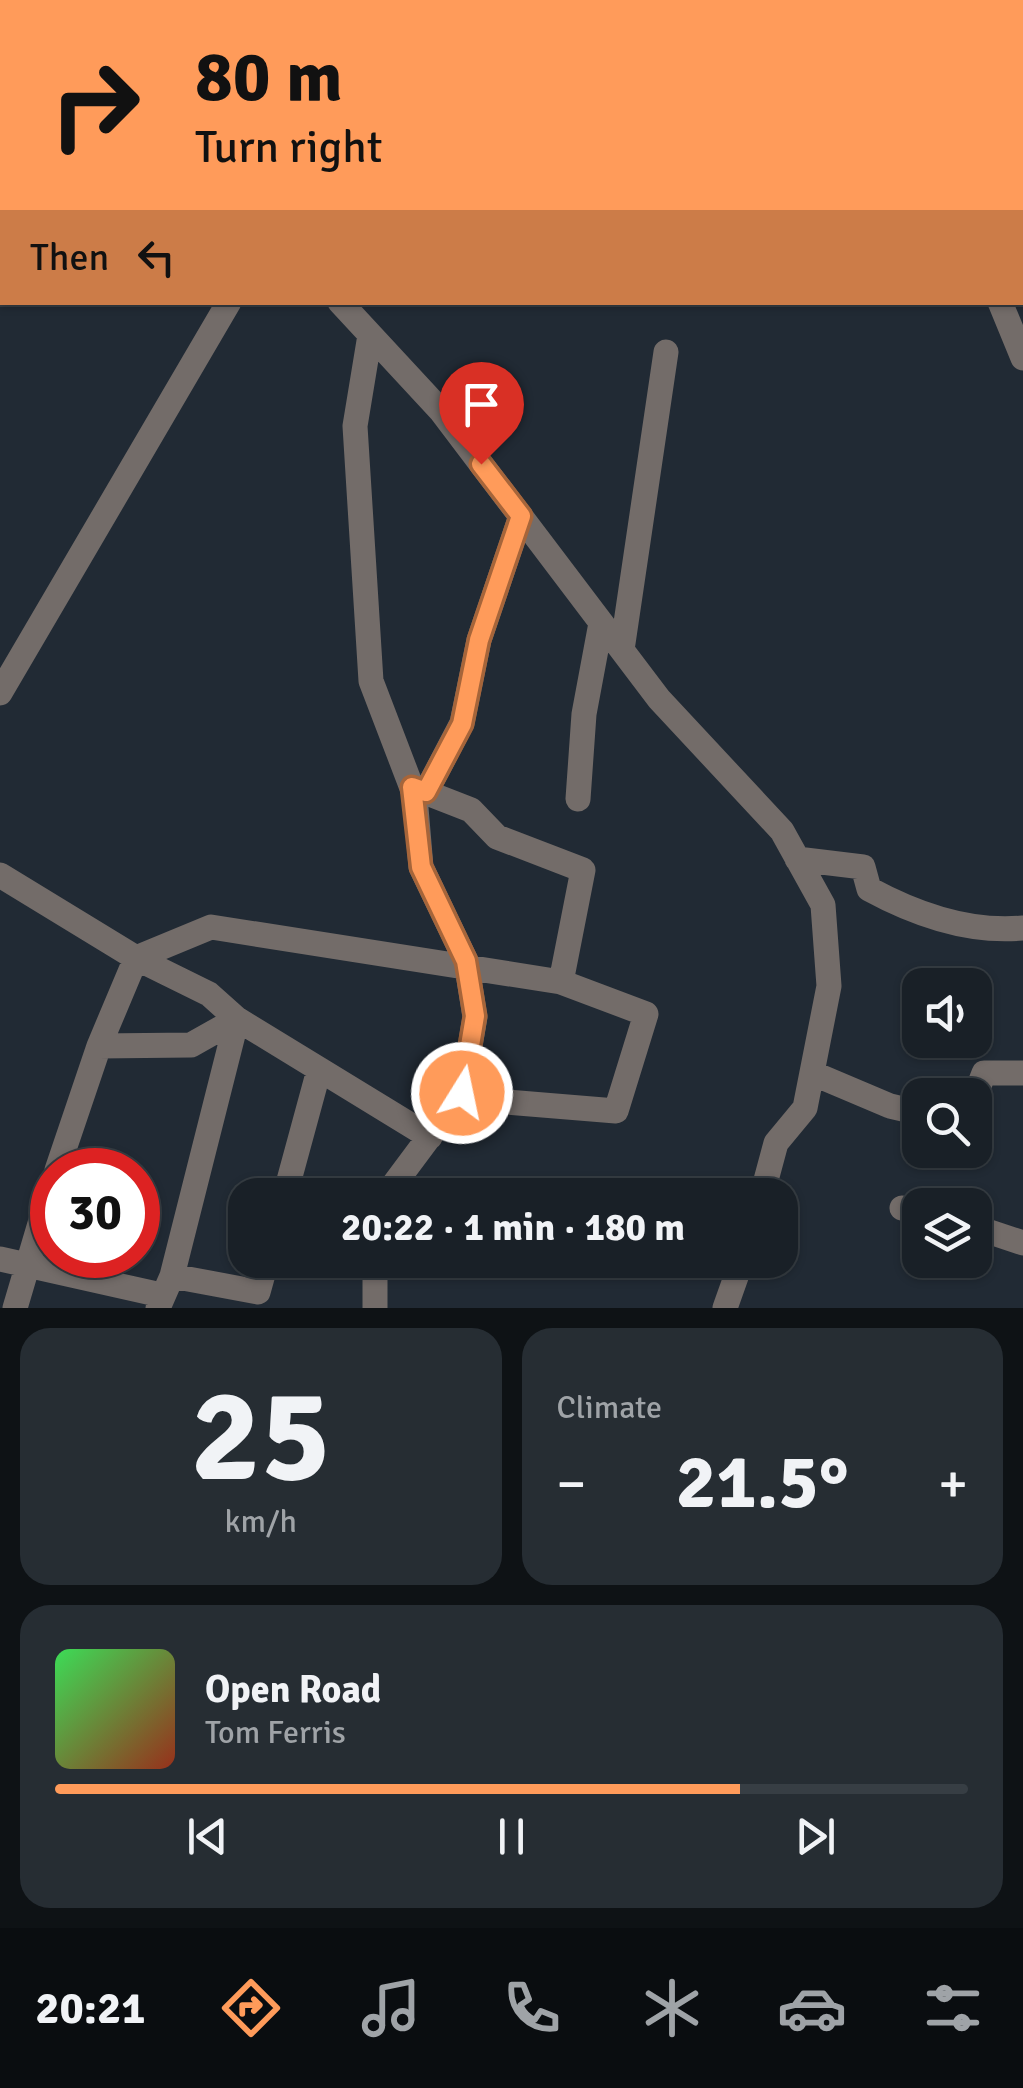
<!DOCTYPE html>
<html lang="en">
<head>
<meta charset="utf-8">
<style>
  body { margin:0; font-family:Signika,sans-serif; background:#262d33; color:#f1f3f6; height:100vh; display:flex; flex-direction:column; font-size:38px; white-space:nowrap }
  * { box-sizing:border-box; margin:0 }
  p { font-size:32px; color:#9fa3a7 }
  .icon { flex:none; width:55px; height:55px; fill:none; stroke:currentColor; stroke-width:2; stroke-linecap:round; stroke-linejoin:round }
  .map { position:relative; height:1308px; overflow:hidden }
  .side { display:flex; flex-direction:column; gap:20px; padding:20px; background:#0e1215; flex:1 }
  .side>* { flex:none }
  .banner { position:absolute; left:0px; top:0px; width:1025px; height:305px; box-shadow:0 2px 8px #0004,0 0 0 2px #373e44; background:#ff9b5a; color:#111; overflow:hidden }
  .buttons { position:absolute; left:902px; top:968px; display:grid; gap:20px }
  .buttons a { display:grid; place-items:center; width:90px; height:90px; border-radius:20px; background:#192027; box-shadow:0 2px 8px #0004,0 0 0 2px #373e44; font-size:50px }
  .speed { position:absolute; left:30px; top:1148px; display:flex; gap:20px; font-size:50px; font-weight:700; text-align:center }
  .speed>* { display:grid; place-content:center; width:130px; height:130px; border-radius:50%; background:#192027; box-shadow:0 2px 8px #0004,0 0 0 2px #373e44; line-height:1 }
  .speed .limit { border:15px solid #d22; background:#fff; color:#111 }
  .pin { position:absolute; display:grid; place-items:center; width:85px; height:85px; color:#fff; margin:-102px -42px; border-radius:50% 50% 50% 0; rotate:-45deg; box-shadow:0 0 10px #0007 }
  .pin .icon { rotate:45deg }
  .me { position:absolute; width:110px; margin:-55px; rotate:10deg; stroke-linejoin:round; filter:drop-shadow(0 0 8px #0008) }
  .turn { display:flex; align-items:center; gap:35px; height:210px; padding:0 30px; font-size:45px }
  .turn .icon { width:130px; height:130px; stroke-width:2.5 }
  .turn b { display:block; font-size:70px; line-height:85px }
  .then { display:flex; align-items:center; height:95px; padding:0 30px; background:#0003; gap:20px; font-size:38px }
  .big { font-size:75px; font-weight:700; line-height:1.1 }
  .side .widget { flex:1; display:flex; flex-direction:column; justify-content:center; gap:15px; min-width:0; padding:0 35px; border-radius:30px; background:#262d33 }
  .side .dial { align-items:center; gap:0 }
  .dial b { font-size:130px; line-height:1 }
  .song { display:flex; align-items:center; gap:30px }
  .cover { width:120px; height:120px; border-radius:15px; background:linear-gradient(135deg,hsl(130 70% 55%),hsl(10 70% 35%)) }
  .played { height:10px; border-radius:5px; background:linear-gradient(90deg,#ff9b5a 75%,#373e44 75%) }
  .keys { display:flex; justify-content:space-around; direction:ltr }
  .heat { display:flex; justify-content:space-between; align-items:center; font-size:55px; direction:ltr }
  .side .tiles { flex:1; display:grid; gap:20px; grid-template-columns:1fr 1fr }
  .widget:last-child { grid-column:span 2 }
  .trip { position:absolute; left:228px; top:1178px; width:570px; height:100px; border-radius:30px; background:#192027; box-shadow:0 2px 8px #0004,0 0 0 2px #373e44; font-weight:700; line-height:100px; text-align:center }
  .tabs { display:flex; height:160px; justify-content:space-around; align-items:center; background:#0a0d10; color:#9fa3a7 }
  .tabs .icon { width:70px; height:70px }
  .tabs .on { color:#ff9b5a }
  .tabs b { font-size:45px; color:#f1f3f6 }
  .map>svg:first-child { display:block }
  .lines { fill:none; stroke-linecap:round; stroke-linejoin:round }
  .lane { stroke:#736c69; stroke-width:15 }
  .street { stroke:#736c69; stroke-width:25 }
  .route-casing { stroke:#a6653a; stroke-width:25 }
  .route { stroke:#ff9b5a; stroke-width:18 }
</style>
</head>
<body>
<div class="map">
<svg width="1023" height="1308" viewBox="0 0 1023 1308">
  <rect width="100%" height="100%" fill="#212a34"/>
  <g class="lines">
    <path class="lane" d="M1022 193 1023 194"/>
    <path class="street" d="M292 0V2
      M1011 2V0
      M0 94 2 95
      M0 204 2 200
      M340 302 441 411 659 699 782 831 823 905 829 986 805 1108 776 1143 762 1195
      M1000 302 1023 358
      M370 335 355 426 371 681 415 796 421 867 466 961 475 1017 462 1093 386 1195
      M622 650 666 352
      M0 693 229 302
      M426 792 462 723 479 640 521 516
      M578 799 584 714 601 623
      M797 859 863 867 869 889C915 914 970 933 1023 928
      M0 875 136 958 209 994 237 1019 430 1137
      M99 1046 191 1045 237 1019
      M812 1073 890 1106 920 1113
      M458 1098 616 1111 646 1014 561 982
      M975 1118 977 1091 984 1073H1023
      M57 1170 99 1046 136 958 211 927 561 982 583 870 497 837 471 810 412 787
      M285 1195 319 1070
      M902 1208 920 1212
      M975 1227 1023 1243
      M0 1259 161 1295
      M375 1260V1308
      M172 1276 258 1292 267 1260
      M15 1308 52 1183
      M158 1308 172 1276 237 1019
      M725 1308 742 1260"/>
  </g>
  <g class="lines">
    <defs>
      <path id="route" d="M462 1093 475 1016 466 961 421 867 412 787 426 792 462 724 479 640 521 516 481 464"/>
    </defs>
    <use href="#route" class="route-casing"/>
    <use href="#route" class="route"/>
  </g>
</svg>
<div class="buttons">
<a><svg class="icon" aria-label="sound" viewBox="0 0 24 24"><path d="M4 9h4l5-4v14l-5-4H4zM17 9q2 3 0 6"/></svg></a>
<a><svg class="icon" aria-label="search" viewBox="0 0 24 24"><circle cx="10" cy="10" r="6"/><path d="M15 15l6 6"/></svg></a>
<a><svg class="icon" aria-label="layers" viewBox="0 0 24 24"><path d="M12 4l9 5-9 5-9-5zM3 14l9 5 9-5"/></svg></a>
</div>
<div class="speed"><div class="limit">30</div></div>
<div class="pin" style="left:481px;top:464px;background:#d93025"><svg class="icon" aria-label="arrive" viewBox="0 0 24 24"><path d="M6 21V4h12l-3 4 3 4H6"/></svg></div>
<svg class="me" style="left:462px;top:1093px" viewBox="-20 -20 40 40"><circle r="17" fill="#ff9b5a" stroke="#fff" stroke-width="3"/><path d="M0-11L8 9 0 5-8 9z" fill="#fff"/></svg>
<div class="trip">20:22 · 1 min · 180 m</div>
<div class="banner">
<div class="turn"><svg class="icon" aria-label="right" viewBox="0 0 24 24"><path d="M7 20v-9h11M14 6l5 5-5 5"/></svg><div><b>80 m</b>Turn right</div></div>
<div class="then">Then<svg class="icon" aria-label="left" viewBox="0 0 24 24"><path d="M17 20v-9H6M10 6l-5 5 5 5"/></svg></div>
</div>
</div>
<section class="side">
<div class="tiles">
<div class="widget dial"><b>25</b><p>km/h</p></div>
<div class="widget"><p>Climate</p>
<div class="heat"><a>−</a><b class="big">21.5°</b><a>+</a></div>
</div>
<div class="widget">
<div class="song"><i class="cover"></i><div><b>Open Road</b><p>Tom Ferris</p></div></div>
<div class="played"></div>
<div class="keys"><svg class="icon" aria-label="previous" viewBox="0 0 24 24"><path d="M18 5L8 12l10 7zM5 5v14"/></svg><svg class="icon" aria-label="pause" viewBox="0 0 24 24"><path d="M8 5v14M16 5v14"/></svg><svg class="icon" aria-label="next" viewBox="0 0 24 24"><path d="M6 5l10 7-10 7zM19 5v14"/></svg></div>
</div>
</div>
</section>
<nav class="tabs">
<b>20:21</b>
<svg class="icon on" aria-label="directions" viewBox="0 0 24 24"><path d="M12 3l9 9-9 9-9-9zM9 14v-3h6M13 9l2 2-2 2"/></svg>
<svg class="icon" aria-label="music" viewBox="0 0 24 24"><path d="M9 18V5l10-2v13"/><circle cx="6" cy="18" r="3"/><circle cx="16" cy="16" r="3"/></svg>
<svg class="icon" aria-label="phone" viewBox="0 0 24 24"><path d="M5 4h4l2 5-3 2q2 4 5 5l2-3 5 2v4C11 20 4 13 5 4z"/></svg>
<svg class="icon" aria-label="climate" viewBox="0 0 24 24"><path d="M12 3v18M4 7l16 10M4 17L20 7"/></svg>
<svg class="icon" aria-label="car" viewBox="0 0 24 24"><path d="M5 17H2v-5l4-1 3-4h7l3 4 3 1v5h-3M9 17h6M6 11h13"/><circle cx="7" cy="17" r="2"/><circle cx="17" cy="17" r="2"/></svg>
<svg class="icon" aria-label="filters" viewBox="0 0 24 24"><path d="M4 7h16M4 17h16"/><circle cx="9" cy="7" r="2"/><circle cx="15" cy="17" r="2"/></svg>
</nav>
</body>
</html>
